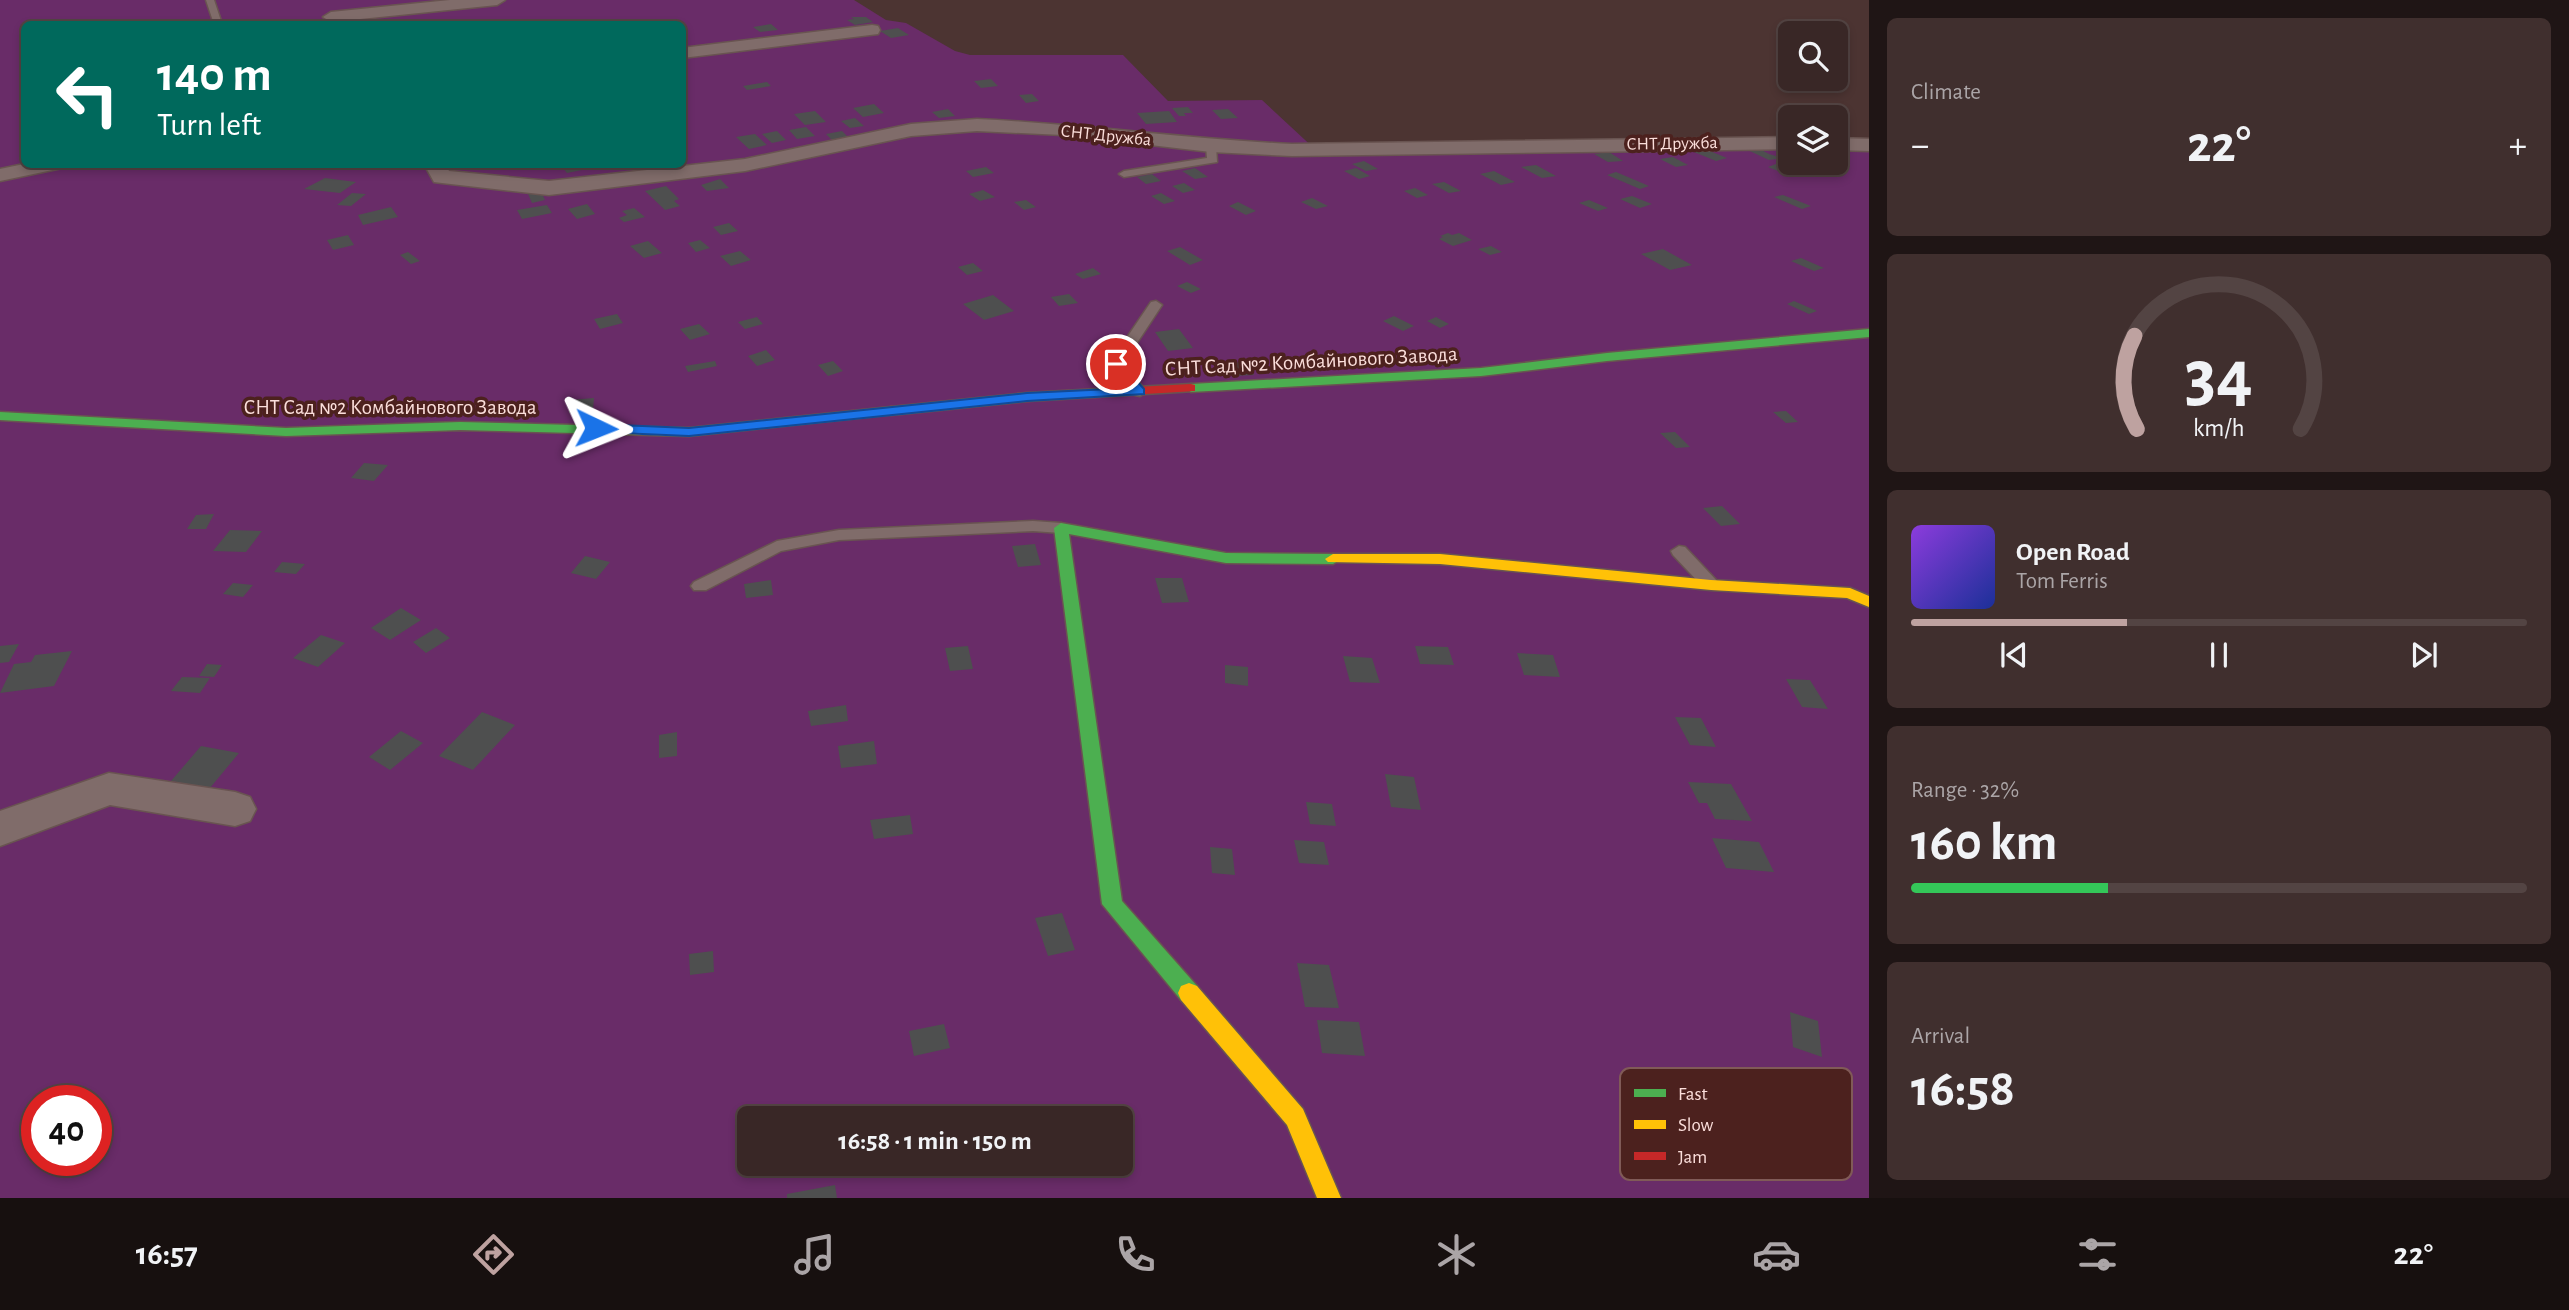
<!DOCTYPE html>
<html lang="en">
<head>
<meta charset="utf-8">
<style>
  body { margin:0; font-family:"Alegreya Sans",sans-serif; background:#402f2e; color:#f1f3f6; height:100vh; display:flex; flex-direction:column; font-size:26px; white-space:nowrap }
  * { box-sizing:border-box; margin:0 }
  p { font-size:23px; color:#aba5a7 }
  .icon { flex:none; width:38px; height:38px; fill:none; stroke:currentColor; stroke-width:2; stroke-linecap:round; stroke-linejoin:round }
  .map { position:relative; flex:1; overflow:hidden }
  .panel { display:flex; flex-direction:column; gap:18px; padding:18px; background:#1f1515; width:700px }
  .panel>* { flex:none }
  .guide { position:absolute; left:21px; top:21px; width:665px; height:147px; border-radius:10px; box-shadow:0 4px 10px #0003,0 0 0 2px #534443; background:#00695c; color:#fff; overflow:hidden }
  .controls { position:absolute; left:1778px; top:21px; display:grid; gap:14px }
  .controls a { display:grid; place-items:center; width:70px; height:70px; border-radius:10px; background:#392726; box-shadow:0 4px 10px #0003,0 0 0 2px #534443; font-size:35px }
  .speed { position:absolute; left:21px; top:1085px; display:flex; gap:14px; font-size:35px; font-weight:700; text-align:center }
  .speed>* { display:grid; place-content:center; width:91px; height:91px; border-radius:50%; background:#392726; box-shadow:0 4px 10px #0003,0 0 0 2px #534443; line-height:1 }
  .speed .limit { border:10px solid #d22; background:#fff; color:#111 }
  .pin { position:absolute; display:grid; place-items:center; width:60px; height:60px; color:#fff; margin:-30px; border:4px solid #fff; border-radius:50%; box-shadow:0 2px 7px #0007 }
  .me { position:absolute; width:77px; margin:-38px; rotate:92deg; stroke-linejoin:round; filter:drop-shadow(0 0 5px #0008) }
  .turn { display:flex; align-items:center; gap:24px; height:147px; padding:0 21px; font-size:32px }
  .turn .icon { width:91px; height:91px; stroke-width:2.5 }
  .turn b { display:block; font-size:49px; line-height:60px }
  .big { font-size:52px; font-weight:700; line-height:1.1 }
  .panel .tile { flex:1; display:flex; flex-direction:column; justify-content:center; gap:10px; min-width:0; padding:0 24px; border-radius:10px; background:#402f2e }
  .panel .dial { align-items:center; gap:0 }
  .dial svg { height:182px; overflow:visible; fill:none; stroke:#534443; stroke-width:7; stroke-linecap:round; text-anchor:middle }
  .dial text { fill:#f1f3f6; stroke:none }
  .song { display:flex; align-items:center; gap:21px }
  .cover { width:84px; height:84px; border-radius:10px; background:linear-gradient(135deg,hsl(270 70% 55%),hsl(230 70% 35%)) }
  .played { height:7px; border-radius:4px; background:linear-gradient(90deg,#bea2a0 35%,#534443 35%) }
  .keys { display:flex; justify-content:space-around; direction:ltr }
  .heat { display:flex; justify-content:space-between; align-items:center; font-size:38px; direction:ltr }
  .charge { height:10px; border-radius:5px; background:linear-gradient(90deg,#34c759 32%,#534443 0) }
  .trip { position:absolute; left:737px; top:1106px; width:396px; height:70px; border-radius:10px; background:#392726; box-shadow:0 4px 10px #0003,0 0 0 2px #534443; font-weight:700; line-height:70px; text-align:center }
  .dock { display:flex; height:112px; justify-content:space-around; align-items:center; background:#17100f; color:#aba5a7 }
  .dock .icon { width:49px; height:49px }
  .dock .active { color:#bea2a0 }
  .dock b { font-size:32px; color:#f1f3f6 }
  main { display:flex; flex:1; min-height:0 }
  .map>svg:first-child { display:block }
  .green { fill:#692c68; fill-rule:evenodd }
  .building { fill:#4e4f4f }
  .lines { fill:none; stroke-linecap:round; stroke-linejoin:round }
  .lane-casing { stroke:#695451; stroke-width:3 }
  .street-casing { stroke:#695451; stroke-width:3 }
  .fast-casing { stroke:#695451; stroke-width:3 }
  .slow-casing { stroke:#695451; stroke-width:3 }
  .jam-casing { stroke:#695451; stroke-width:3 }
  .lane { fill:#806c6a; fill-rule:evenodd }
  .street { fill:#806c6a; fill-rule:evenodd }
  .fast { fill:#4caf50; fill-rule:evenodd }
  .slow { fill:#ffc107; fill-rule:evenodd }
  .jam { fill:#c62828; fill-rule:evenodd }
  .route { fill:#1a73e8; stroke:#114b97; stroke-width:2 }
  .labels { text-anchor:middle; stroke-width:7; stroke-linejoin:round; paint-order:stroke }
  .far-street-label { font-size:18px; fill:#fbdedb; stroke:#4c211e }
  .street-label { font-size:21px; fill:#fbdedb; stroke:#4c211e }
  .key { fill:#4c211e; stroke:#805a57; stroke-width:2 }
  .key-label { font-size:19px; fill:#fbdedb }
</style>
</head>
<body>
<main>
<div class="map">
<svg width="1869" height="1198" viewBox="0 0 1869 1198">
  <rect width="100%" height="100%" fill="#4c3432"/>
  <path class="green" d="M0 0H854L886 20 906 23 955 51 970 55H1123L1168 101 1262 100 1318 152 1755 145 1790 146V163H1836V147L1869 148V1198H0ZM24 24H682V164H24ZM37 1101H96V1160H37ZM749 1118H1120V1164H749Z"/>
  <path class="building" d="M851 17H866L873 22 855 25 847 20 854 19Z
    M771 24 778 30 760 32 753 27Z
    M898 28 909 35 891 38 880 31Z
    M991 79 998 86 981 88 974 81Z
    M767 82 771 86 747 90 743 86Z
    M1032 94 1039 101 1026 103 1019 95Z
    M874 104 884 113 863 117 853 108Z
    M1188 107 1193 113H1184L1186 116H1179L1172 108Z
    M948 109 955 116 939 118 932 112Z
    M1228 109 1238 118 1221 119 1212 110Z
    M815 111 826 122 805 125 794 114Z
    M1169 111 1177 122 1146 124 1137 113Z
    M855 118 864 126 850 128 841 121Z
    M806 127 815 136 797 139 789 130Z
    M777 131 786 140 772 143 762 134Z
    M842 131 850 139 834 142 826 134Z
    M755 134 767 145 749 149 736 137Z
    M1752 145 1769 154 1783 158 1769 160 1741 147Z
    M1700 147 1727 158 1716 161 1689 150Z
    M1609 152 1623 161 1608 162 1594 154Z
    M1673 157 1688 165 1676 167 1660 159Z
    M1364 161 1378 169 1366 171 1352 164Z
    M575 164H589L592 168 567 173 562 167Z
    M1776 164 1799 173 1791 176 1768 167Z
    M1536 165 1556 176 1542 178 1521 167Z
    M986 167 994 173 973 177 966 171Z
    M1195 168 1208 177 1195 179 1182 171Z
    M1356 168 1370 176 1359 179 1344 171Z
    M1494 171 1515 182 1501 185 1480 174Z
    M1616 172 1635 180 1649 186 1640 189 1607 175Z
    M1152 174 1161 181 1146 184 1137 177Z
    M325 178 356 182 340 193 304 189Z
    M720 179 729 188 707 191 701 185Z
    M1444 182 1461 191 1449 193 1432 184Z
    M1184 183 1195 190 1183 193 1172 186Z
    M666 186 679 199 674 201 680 206 665 210 645 191Z
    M1415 188 1428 195 1417 198 1404 191Z
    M983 190 995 197 980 201 969 194Z
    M541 191 545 200 532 203 528 194Z
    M352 193 366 194 351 206 337 205Z
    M1161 193 1175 201 1164 204 1151 196Z
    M1783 195 1811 206 1802 209 1774 197Z
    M1632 196 1652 204 1640 208 1620 199Z
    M1312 198 1328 206 1316 209 1301 202Z
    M1026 200 1036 207 1024 210 1014 202Z
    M1589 200 1608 208 1598 211 1579 203Z
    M1238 202 1256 211 1246 215 1229 206Z
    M587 204 595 214 577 219 568 209Z
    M547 205 552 213 522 219 517 210Z
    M391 207 398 217 363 225 358 215Z
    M634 208 645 217 624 222 619 218 627 215 622 211Z
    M729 223 738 231 721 235 713 227Z
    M1448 233 1452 235 1459 233 1472 240 1453 246 1439 239 1443 237 1440 236Z
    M348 235 354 245 333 250 327 240Z
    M700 240 710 248 696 252 688 243Z
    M648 241 662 253 644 258 630 246Z
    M1491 246 1502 252 1490 255 1478 249Z
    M1180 247 1203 260 1190 265 1167 251Z
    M1663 249 1692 265 1670 270 1641 254Z
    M740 251 751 260 731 266 720 256Z
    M408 252 420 261 411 264 400 255Z
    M1801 258 1824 268 1814 271 1791 261Z
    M973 263 983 271 967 275 958 267Z
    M1093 268 1101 274 1083 279 1075 274Z
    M1187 282 1201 289 1191 293 1177 286Z
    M1069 294 1078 303 1059 306 1051 297Z
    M993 295 1014 311 984 320 963 304Z
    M1794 301 1817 311 1809 314 1787 304Z
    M617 314 623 323 600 329 594 319Z
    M1394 316 1414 326 1403 331 1383 321Z
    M757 317 763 324 745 329 738 322Z
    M1436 317 1449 324 1440 328 1427 321Z
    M699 324 710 334 690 340 680 329Z
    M1179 329 1193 348 1168 351 1155 332Z
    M766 350 775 360 757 366 748 356Z
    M715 361 717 366 688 372 685 366Z
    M833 361 843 371 828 376 818 365Z
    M1246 362 1254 375 1234 376 1227 363Z
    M594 398 593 410 569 413 570 400Z
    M1786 411 1798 422 1786 423 1773 412Z
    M1675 432 1690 447 1676 448 1660 433Z
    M364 463 388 465 374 481 351 478Z
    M1722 506 1740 524 1721 526 1703 508Z
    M214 514 206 529H187L196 515Z
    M230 530 262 531 246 552 213 551Z
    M1035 544 1041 565 1018 567 1012 546Z
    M585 556 610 562 596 579 571 573Z
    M282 562 305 564 296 574 274 572Z
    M1155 578H1182L1189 602 1162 603Z
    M771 580 773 595 746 598 744 584Z
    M233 583 253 585 243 597 223 594Z
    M401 608 421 620 390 640 371 628Z
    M436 628 450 638 426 653 413 642Z
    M321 635 345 643 318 667 293 658Z
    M19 644 9 662 0 663V646Z
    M968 646 973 669 950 671 945 648Z
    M1415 646 1448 647 1454 665 1420 664Z
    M72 651 54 686 0 693 14 664 31 662 35 655Z
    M1517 653 1553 655 1560 677 1524 675Z
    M1343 656 1372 658 1380 683 1350 682Z
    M207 664 222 665 214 677 199 676Z
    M1225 665 1248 667V686L1225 683Z
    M182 677 210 678 200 693 171 691Z
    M1786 679 1810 680 1828 709 1802 707Z
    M846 705 848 721 811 726 808 711Z
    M482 712 515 725 473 770 439 756Z
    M1675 717 1701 718 1716 747 1690 745Z
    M401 731 423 743 390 770 369 757Z
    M677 732V756L659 758V735Z
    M874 741 877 764 841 768 838 746Z
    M201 746 239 753 210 788 171 781Z
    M1385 774 1414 777 1421 810 1391 807Z
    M1688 782 1731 784 1752 821 1715 819 1707 803H1699Z
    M1306 802 1332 804 1336 826 1310 824Z
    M910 815 913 834 874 839 870 820Z
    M1712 838 1759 842 1774 872 1726 868Z
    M1294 840 1324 842 1329 865 1299 863Z
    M1210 847 1232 849 1235 875 1212 873Z
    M1062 913 1075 950 1048 956 1035 918Z
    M713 951 714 972 690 975 689 954Z
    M1297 963 1329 965 1339 1008 1305 1007Z
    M1790 1012 1818 1021 1822 1057 1793 1047Z
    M1317 1020 1359 1022 1365 1056 1322 1053Z
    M944 1024 950 1048 914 1056 909 1031Z
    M835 1185 837 1198H787V1194Z"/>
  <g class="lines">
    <defs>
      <path id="lane" d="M206 0H214L222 24H214Z
        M1211 143 1216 146 1217 162 1124 177 1119 174 1124 171 1207 158 1206 146Z
        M1156 301 1162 305 1123 364 1147 392 1140 396 1135 395 1109 364 1151 302Z
        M1033 521 1061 523 1069 528 1061 533 1033 531 839 540 781 551 706 590H694L691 586 694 582 777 541 839 530Z
        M1679 546 1685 547 1717 581 1720 585 1717 589H1705L1673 555 1671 551Z"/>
      <path id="street" d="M450 0H505L497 5 331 22 323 17 331 12Z
        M872 25 878 26 880 30 878 34 682 58V48Z
        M977 119C1082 124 1187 139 1292 144L1790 137V149L1292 156 1211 152 1063 135 977 131 911 136 745 171 549 195 442 183 434 182 424 164H445L449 171 549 181 745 159 911 124Z
        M1836 138 1869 139V151L1836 150Z
        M24 164H65L62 168 0 181V169Z
        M109 773 235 792 250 797 256 809 250 821 235 826 110 805 0 846V811Z"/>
      <path id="fast" d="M1869 329V337L1607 361 1481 376 1191 392 1185 388 1191 384 1481 368 1607 353Z
        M0 412 286 428 460 422 612 426 619 430 612 434 460 430 286 436 0 420Z
        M1061 523 1226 553 1333 554 1341 559 1333 564 1226 563 1069 534 1122 901 1197 986 1200 993 1197 1000 1189 1003 1181 1000 1102 904 1054 528Z"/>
      <path id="slow" d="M891 407 898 411 896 414 689 436 612 434 605 430 612 426 689 428Z
        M1333 554H1440L1711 580 1850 588 1869 596V607L1847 598 1711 590 1440 564 1328 562 1325 559Z
        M1189 983 1197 986 1303 1109 1341 1198H1317L1287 1125 1181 1000 1178 993 1181 986Z"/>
      <path id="jam" d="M1191 384 1195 385V391L1027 401 891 415 884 411 891 407 1027 393Z"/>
    </defs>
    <use href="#lane" class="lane-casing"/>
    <use href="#street" class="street-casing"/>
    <use href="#fast" class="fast-casing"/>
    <use href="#slow" class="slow-casing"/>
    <use href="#jam" class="jam-casing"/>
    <use href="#lane" class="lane"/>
    <use href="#street" class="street"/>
    <use href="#fast" class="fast"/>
    <use href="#slow" class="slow"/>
    <use href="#jam" class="jam"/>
  </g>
  <path class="route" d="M1116 360 1120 362 1144 389V394L1027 401 689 436 596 432 589 428 596 424 689 428 1027 393 1130 388 1110 364Z"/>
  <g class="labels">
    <g class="far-street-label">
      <text transform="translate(1106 135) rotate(6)" y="6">СНТ Дружба</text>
      <text transform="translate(1672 143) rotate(-1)" y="6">СНТ Дружба</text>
    </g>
    <g class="street-label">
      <text transform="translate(1311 361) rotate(-3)" y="7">СНТ Сад №2 Комбайнового Завода</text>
      <text x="390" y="414">СНТ Сад №2 Комбайнового Завода</text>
    </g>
  </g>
  <rect x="1620" y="1068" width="232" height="112" rx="10" class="key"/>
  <rect x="1634" y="1089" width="32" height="8" fill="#4caf50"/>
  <rect x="1634" y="1120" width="32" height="9" fill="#ffc107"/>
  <rect x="1634" y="1152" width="32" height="8" fill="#c62828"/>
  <g class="key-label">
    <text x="1678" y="1100">Fast</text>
    <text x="1678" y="1131">Slow</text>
    <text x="1678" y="1163">Jam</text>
  </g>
</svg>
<div class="controls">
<a><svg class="icon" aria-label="search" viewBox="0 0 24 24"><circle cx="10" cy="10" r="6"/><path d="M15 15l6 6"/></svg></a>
<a><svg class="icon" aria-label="layers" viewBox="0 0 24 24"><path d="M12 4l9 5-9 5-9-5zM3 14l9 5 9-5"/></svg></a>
</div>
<div class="speed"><div class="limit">40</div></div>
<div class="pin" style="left:1116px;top:364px;background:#d93025"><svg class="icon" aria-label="arrive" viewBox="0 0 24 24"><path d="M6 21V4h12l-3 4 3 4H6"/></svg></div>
<svg class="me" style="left:596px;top:428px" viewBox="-20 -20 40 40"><path d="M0-17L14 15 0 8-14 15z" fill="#1a73e8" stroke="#fff" stroke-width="4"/></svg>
<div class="trip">16:58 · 1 min · 150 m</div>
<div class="guide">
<div class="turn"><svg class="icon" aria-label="left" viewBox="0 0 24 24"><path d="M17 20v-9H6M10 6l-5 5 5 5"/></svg><div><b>140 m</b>Turn left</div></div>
</div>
</div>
<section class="panel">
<div class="tile"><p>Climate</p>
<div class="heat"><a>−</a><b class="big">22°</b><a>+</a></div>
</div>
<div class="tile dial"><svg viewBox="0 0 100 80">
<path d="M14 69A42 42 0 1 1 86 69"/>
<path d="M14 69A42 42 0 0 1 13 28" stroke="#bea2a0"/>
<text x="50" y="56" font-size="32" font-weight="700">34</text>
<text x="50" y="72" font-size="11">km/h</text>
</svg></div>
<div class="tile">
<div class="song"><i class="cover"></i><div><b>Open Road</b><p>Tom Ferris</p></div></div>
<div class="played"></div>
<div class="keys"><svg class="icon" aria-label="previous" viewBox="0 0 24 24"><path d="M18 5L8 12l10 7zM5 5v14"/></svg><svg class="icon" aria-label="pause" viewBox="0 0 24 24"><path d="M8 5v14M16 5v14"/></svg><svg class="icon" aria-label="next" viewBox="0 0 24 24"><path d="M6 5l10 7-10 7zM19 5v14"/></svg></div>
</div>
<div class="tile"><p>Range · 32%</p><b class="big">160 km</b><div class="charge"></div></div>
<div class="tile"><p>Arrival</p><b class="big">16:58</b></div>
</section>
</main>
<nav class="dock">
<b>16:57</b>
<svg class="icon active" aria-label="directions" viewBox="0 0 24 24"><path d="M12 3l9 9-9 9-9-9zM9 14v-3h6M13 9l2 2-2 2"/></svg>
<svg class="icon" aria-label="music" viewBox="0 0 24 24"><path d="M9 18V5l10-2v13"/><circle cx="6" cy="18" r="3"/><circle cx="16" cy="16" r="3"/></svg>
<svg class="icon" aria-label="phone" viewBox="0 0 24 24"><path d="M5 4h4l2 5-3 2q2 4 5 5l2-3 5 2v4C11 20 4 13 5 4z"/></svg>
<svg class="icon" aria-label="climate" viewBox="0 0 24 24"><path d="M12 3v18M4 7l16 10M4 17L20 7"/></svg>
<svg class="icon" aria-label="car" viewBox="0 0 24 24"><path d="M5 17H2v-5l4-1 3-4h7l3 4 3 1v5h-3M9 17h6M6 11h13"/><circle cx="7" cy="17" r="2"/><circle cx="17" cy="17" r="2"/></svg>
<svg class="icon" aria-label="filters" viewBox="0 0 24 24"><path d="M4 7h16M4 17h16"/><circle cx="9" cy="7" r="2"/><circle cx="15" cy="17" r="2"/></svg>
<b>22°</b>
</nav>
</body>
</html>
